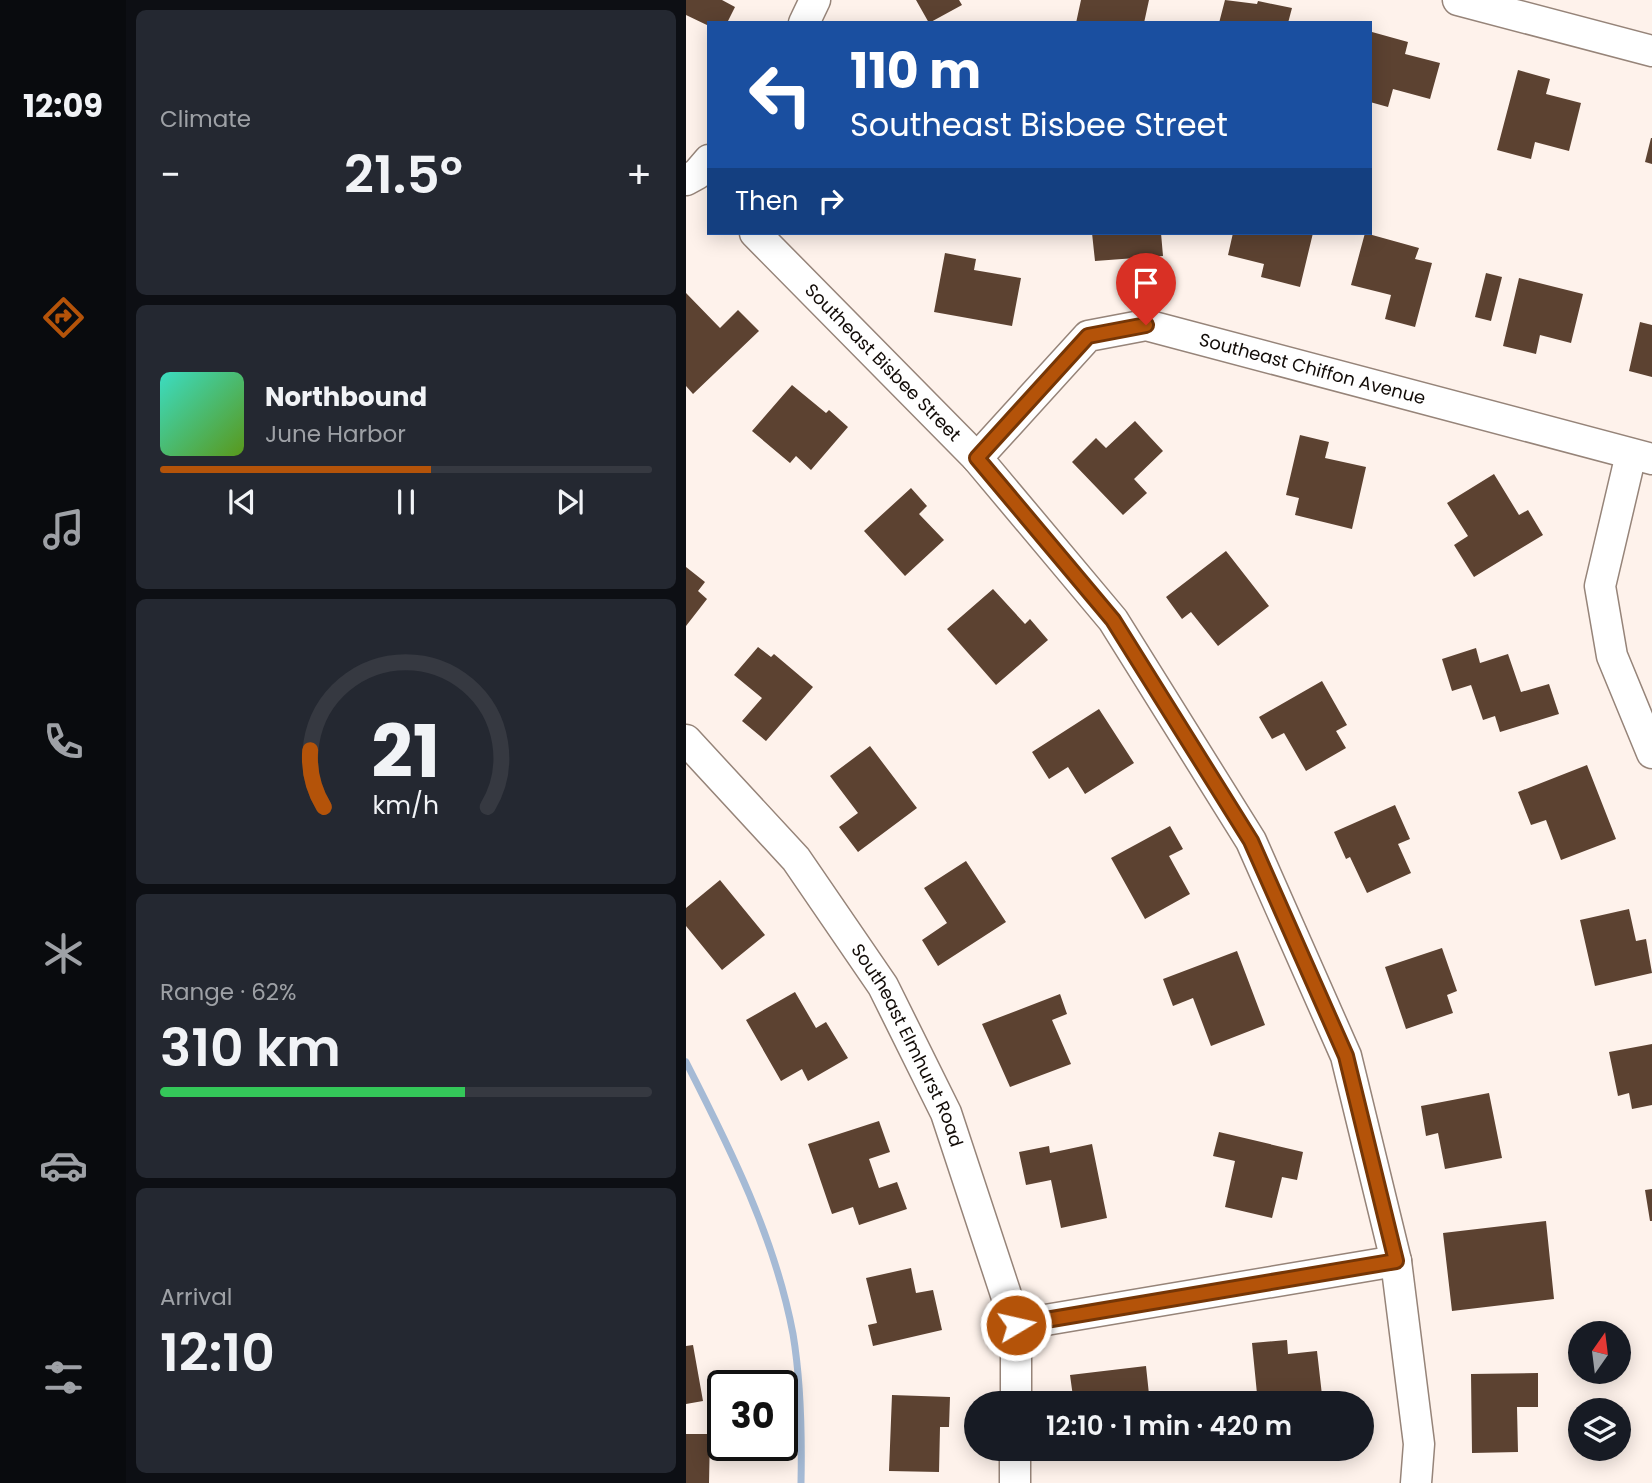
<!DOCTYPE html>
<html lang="en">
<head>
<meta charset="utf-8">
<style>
  body { margin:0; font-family:Poppins,sans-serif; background:#242831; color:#f1f3f6; height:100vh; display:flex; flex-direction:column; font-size:26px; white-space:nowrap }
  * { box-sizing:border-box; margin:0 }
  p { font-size:23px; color:#9ea1a6 }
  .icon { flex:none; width:38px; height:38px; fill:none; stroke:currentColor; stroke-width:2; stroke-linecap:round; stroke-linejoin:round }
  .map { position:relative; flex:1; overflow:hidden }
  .panel { display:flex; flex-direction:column; gap:10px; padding:10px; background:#0d0f14; width:560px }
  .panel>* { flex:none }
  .banner { position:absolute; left:21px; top:21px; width:665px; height:214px; border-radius:0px; box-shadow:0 4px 18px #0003; background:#1a4fa0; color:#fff; overflow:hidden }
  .needle { width:46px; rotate:14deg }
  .buttons { position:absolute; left:882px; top:1321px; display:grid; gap:14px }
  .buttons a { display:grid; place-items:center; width:63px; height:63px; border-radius:50%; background:#171b24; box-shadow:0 4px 18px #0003; font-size:35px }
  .speed { position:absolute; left:21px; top:1370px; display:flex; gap:14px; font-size:35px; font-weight:700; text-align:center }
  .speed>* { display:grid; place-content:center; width:91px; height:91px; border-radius:50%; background:#171b24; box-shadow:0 4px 18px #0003; line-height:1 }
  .speed .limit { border:4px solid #111; border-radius:10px; background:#fff; color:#111 }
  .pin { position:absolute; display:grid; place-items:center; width:60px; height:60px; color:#fff; margin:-72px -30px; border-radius:50% 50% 50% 0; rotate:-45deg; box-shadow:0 0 7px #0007 }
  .pin .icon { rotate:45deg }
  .me { position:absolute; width:77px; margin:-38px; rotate:81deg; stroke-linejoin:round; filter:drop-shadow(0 0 5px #0008) }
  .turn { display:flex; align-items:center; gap:24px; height:147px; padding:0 28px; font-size:32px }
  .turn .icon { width:91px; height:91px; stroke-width:2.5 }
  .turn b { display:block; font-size:49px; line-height:60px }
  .then { display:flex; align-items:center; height:66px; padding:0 28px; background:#0003; gap:14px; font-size:26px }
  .big { font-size:52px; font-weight:600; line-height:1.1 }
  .panel .tile { flex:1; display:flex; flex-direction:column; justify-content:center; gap:10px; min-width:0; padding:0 24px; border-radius:10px; background:#242831 }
  .panel .dial { align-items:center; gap:0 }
  .dial svg { height:182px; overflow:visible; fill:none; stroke:#363941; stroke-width:7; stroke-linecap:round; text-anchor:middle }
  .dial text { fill:#f1f3f6; stroke:none }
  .song { display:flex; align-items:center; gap:21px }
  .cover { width:84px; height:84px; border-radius:10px; background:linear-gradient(135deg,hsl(170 70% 55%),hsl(90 70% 35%)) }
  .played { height:7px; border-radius:4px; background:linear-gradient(90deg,#b45309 55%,#363941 55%) }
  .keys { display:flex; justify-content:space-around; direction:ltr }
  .heat { display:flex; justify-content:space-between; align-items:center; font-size:38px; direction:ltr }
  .charge { height:10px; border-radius:5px; background:linear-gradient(90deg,#34c759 62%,#363941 0) }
  .trip { position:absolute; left:278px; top:1391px; width:410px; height:70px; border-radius:35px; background:#171b24; box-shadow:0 4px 18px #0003; font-weight:600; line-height:70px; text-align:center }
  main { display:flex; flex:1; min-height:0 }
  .tab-bar { display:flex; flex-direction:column; width:126px; justify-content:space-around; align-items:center; background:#090b0e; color:#9ea1a6 }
  .tab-bar .icon { width:49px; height:49px }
  .tab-bar .current { color:#b45309 }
  .tab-bar b { font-size:32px; color:#f1f3f6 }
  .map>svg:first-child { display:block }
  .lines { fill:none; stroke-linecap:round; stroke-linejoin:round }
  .stream { stroke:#a5bad5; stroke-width:7 }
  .building { fill:#5c4231 }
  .minor-casing { stroke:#968479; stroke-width:33 }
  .minor { stroke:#fff; stroke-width:30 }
  .route-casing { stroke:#753606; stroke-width:18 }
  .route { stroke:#b45309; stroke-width:12 }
  .labels { text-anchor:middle; stroke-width:7; stroke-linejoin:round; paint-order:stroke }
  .street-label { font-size:18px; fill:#120c08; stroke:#fef2eb }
</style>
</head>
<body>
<main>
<nav class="tab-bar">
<b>12:09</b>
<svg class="icon current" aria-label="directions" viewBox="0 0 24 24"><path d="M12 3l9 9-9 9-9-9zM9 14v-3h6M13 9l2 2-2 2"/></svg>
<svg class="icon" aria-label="music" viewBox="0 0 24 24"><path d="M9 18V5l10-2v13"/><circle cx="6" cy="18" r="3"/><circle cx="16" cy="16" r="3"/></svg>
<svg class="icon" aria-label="phone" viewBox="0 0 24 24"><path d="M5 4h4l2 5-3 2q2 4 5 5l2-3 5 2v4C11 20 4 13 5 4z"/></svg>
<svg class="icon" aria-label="climate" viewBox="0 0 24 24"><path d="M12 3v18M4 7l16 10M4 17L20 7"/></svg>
<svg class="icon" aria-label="car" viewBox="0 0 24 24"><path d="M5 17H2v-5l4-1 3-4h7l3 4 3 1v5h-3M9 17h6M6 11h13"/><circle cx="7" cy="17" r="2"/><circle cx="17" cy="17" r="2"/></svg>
<svg class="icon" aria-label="filters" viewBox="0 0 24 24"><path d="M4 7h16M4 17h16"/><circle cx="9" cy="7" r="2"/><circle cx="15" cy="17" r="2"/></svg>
</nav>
<section class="panel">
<div class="tile"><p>Climate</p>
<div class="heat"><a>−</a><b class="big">21.5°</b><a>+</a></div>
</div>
<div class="tile">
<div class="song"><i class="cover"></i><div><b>Northbound</b><p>June Harbor</p></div></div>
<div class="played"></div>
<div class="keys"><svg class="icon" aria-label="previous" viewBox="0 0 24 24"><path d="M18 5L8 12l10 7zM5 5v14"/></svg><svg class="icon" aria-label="pause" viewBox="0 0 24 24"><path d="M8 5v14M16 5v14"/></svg><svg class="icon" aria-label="next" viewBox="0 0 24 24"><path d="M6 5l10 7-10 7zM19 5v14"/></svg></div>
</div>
<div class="tile dial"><svg viewBox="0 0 100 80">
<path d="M14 69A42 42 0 1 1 86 69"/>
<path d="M14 69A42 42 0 0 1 8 44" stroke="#b45309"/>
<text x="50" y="56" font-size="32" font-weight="700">21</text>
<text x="50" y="72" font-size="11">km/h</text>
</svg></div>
<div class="tile"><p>Range · 62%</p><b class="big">310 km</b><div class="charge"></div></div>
<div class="tile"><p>Arrival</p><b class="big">12:10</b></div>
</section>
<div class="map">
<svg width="966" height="1483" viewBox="0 0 966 1483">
  <rect width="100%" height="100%" fill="#fef2eb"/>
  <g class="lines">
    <path class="stream" d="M0 1062C44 1148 89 1238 107 1334 115 1382 116 1434 115 1483"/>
  </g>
  <path class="building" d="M0 0H36L49 7 41 23H23V26L0 15Z
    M230 0H273L276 5 243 23Z
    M395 0H463L458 23H390Z
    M539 0 571 4 572 1 606 8 602 23H533Z
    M686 32 722 42 719 54 754 63 744 99 707 89 702 107 684 102Z
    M832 70 864 79 860 94 895 103 883 151 849 142 845 159 811 150Z
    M965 138H966V164L959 162Z
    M406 233H475L477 256 409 261Z
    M547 233H627L614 287 575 277 578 264 542 255Z
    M679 233 733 248 729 259 746 263 729 327 699 319 705 295 665 285Z
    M259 253 290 259 288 270 335 278 326 326 248 312Z
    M800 273 816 277 805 321 789 317Z
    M833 278 897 294 885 343 854 335 850 354 817 346Z
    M0 293 34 328 52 310 73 331 7 394 0 386Z
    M954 322 966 325V377L943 371Z
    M106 385 140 413 143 410 162 427 125 470 110 456 104 463 66 431Z
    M449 421 477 451 448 479 461 493 437 515 386 462 410 438 420 448Z
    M614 435 643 442 639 458 680 467 666 529 609 515 613 498 600 495Z
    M808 474 833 515 842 510 857 535 788 577 768 545 782 536 761 503Z
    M225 488 241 506 233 514 258 540 219 576 178 531Z
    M540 551 583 606 532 646 505 612 496 619 480 597Z
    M0 567 19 582 12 591 21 599 0 626Z
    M307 589 339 624 344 619 362 640 310 685 261 629Z
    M72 647 85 657 88 654 127 687 80 741 56 721 76 698 48 675Z
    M790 648 794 663 822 654 835 692 863 684 873 714 814 732 809 716 797 720 785 685 766 691 756 659Z
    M636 681 661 725 650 731 660 748 620 771 598 733 586 739 573 717Z
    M413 709 448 763 399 794 382 767 363 779 346 752Z
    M184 746 231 808 172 852 153 827 172 813 144 776Z
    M901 765 930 839 875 860 860 820 845 825 832 792Z
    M709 805 724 839 712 844 725 873 681 893 664 857 660 859 648 832Z
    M484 826 497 849 483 856 504 894 459 919 425 858Z
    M280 861 320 922 252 966 236 940 261 923 238 888Z
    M34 880 79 935 36 970 0 926V908Z
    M943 909 950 941 960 939 966 973 909 986 894 920Z
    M756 948 771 991 761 995 767 1013 720 1029 699 967Z
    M551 951 579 1025 525 1046 507 998 487 1006 477 979Z
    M109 992 130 1028 140 1022 162 1058 122 1081 116 1069 95 1081 60 1020Z
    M374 994 381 1014 366 1020 385 1064 324 1087 296 1024Z
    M966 1044V1105L946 1109 943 1093 932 1096 923 1052Z
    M803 1093 816 1158 759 1169 752 1133 740 1136 735 1106Z
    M193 1121 204 1152 183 1159 193 1188 211 1182 221 1209 173 1225 167 1207 146 1214 122 1144Z
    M533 1132 617 1152 611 1180 596 1177 586 1218 539 1207 549 1161 527 1156Z
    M406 1144 421 1218 375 1228 365 1180 340 1185 333 1152 363 1146 364 1153Z
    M966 1189V1221H964L959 1190Z
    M860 1221 868 1299 766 1311 757 1233Z
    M225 1268 230 1293 247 1290 256 1330 187 1346 182 1325 191 1323 180 1278Z
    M601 1340 602 1354 631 1351 637 1404H572L566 1343Z
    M7 1345 17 1401 0 1404V1346Z
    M460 1366 464 1404H388L384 1375Z
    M852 1373V1407H831L832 1452 786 1453 785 1374Z
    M206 1395 264 1397 263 1427H254L253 1472 203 1471Z
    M0 1434H24L23 1483H0Z"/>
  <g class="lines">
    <defs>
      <g id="minor">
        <path d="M772 0 966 51"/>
        <path d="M118 23 129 0"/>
        <path d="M0 180 11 174 23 160"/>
        <path id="s1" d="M69 233 291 458 427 620 565 841 660 1056 710 1261 733 1444 730 1483"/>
        <path d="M945 454 914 586 926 656 966 753"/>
        <path id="s2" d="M291 458 402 336 460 325 966 459"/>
        <path id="s3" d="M0 740 110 859 197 986 260 1113 330 1325V1404"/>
        <path d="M330 1325 710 1261"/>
        <path d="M329 1483V1449"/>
      </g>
    </defs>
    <use href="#minor" class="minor-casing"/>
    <use href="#minor" class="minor"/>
  </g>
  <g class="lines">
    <defs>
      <path id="route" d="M330 1325 710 1261 660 1056 565 841 427 620 291 458 402 336 460 325"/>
    </defs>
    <use href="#route" class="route-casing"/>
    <use href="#route" class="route"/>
  </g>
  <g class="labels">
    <g class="street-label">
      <text dy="6" stroke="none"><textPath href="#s1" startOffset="182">Southeast Bisbee Street</textPath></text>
      <text dy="6" stroke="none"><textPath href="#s2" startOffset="396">Southeast Chiffon Avenue</textPath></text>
      <text dy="6" stroke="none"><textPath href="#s3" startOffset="380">Southeast Elmhurst Road</textPath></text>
    </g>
  </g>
</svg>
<div class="buttons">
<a><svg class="needle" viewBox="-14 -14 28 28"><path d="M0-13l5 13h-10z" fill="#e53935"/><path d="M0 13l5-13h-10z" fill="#9ea1a6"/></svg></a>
<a><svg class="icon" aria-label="layers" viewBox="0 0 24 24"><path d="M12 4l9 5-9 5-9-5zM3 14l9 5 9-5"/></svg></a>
</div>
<div class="speed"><div class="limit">30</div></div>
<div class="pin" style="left:460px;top:325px;background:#d93025"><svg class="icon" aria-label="arrive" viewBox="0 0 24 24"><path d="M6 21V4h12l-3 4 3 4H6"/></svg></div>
<svg class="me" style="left:330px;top:1325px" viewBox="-20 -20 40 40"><circle r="17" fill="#b45309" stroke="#fff" stroke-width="3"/><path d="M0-11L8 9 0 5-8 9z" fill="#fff"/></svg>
<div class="trip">12:10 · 1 min · 420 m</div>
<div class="banner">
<div class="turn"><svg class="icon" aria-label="left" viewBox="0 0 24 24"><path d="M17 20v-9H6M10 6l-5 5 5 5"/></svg><div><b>110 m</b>Southeast Bisbee Street</div></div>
<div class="then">Then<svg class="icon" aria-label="right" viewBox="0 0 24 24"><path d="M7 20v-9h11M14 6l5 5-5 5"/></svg></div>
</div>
</div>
</main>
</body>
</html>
